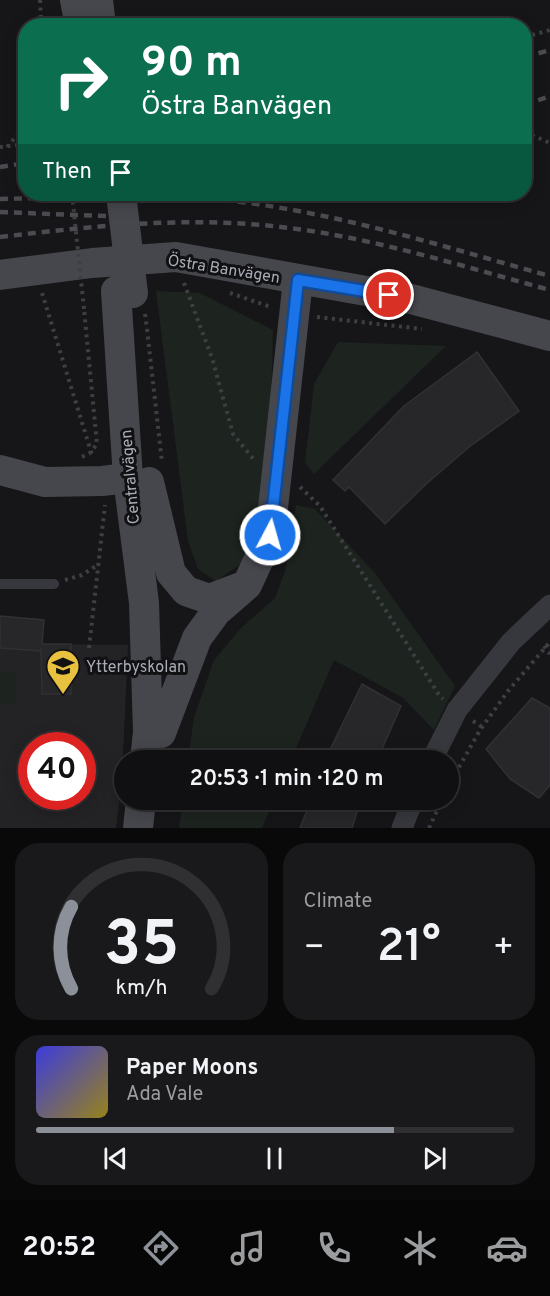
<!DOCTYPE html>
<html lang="en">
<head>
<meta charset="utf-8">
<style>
  body { margin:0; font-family:Overpass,sans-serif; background:#19191b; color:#f1f3f6; height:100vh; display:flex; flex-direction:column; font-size:22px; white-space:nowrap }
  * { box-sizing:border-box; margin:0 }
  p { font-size:20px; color:#9c9d9f }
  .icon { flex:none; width:33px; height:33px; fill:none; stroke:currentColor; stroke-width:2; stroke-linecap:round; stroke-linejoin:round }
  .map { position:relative; height:828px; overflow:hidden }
  .sheet { display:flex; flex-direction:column; gap:15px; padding:15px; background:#09090a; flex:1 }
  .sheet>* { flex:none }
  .banner { position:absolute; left:18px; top:18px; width:514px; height:183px; border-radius:24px; box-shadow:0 3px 15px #0003,0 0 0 2px #303032; background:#0b6e4f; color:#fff; overflow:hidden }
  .speed { position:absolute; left:18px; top:732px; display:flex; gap:12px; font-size:30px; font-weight:700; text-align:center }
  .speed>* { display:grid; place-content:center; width:78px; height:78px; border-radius:50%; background:#101012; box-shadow:0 3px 15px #0003,0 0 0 2px #303032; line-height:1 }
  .speed .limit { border:9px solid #d22; background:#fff; color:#111 }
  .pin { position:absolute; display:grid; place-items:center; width:51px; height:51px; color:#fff; margin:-26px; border:3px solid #fff; border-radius:50%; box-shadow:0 2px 6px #0007 }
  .me { position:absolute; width:66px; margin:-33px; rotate:6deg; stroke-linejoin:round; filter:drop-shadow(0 0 4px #0008) }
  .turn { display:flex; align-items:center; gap:21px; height:126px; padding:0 24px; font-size:27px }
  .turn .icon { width:78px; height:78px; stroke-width:2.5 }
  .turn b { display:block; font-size:42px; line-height:51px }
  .then { display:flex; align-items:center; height:57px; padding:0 24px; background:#0003; gap:12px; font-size:22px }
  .big { font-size:45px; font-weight:600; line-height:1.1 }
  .sheet .tile { flex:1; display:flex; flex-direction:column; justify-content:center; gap:9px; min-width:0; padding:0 21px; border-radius:24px; background:#19191b }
  .sheet .dial { align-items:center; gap:0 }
  .dial svg { height:156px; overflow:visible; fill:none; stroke:#303032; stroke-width:7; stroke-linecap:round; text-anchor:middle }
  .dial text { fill:#f1f3f6; stroke:none }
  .song { display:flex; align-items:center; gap:18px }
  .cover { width:72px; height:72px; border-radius:9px; background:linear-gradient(135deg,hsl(240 70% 55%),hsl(50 70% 35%)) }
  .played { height:6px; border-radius:3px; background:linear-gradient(90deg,#8c9099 75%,#303032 75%) }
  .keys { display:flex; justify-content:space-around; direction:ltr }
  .heat { display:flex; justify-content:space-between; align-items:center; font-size:33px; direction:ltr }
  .sheet .tiles { flex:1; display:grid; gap:15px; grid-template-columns:1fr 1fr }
  .tile:last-child { grid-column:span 2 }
  .trip { position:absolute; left:114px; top:750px; width:345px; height:60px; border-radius:30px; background:#101012; box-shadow:0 3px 15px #0003,0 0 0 2px #303032; font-weight:600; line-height:60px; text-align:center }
  .tabs { display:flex; height:96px; justify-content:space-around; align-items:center; background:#060607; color:#9c9d9f }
  .tabs .icon { width:42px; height:42px }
  .tabs .selected { color:#8c9099 }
  .tabs b { font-size:27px; color:#f1f3f6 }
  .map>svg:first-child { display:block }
  .built { fill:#232225; fill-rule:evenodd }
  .green { fill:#1d231e }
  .building { fill:#272629; stroke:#313034; stroke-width:1.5 }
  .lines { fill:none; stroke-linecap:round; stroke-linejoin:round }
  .path { stroke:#3e3f44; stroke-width:4; stroke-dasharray:3 4.5; stroke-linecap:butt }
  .lane { stroke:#37383d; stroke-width:10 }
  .street { stroke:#37383d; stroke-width:21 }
  .secondary { stroke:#46474d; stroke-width:30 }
  .rail { stroke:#4b4c52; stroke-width:4.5; stroke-dasharray:8 6; stroke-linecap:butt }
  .path-bridge { stroke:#3e3f44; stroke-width:4; stroke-dasharray:3 4.5; stroke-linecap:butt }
  .secondary-bridge { stroke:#46474d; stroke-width:30 }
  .route-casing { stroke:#114b97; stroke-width:15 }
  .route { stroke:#1a73e8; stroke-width:10 }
  .labels { text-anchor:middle; stroke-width:6; stroke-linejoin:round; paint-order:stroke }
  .street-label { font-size:16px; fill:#a9acb7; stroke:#111113 }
  .poi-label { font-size:16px; fill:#a9acb7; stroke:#111113; text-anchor:start }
</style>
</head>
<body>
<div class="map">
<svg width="550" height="828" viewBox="0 0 550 828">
  <rect width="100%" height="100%" fill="#161618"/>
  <path class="built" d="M0 616 44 620 42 644 128 645 122 778 116 828H0ZM32 746H82V796H32Z"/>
  <path class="green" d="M156 291 200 293 273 330 270 446 256 533 244 562 216 581 198 569 188 541Z
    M338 342 446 346 314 474 305 463 314 384Z
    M296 505 315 509 375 573 455 686 434 730 403 698 334 660 291 760H188L194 717 214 660 240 629 275 598 286 568Z
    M0 671H15L16 702 0 705Z
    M183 800H274L262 828H179Z"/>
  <path class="building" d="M477 352 519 411 469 447 425 485 385 524 349 487 345 491 333 480 404 406Z
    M0 616 44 620 42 644H71V694H42L41 648V651L0 648Z
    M362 684 401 706 377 760H325Z
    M532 698 550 708V785L539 798 510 779 486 749Z
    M311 800H361L352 828H300Z"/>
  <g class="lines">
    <path class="path" d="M40 0 41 19 44 26
      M525 37 550 30
      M525 132 550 143
      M0 147 26 144
      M7 147 26 125
      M184 283 212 358 233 434 255 461
      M42 293 93 458
      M230 293 271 307
      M317 317 422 329
      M147 329 162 462
      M82 457 90 453 97 444 84 309
      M300 487 320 506 439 695 443 699
      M65 580 82 575 99 564
      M544 646 550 654
      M89 648 105 505
      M473 721 482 727
      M448 787 480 730 508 691 550 642
      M429 828 442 800"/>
    <path class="lane" d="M0 584H54"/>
    <path class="street" d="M432 760 457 710 511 642 550 605
      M402 828 413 800"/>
    <path class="secondary" d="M75 0 80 26
      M98 0 101 26
      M0 275 92 263 176 257 411 299 550 336
      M116 291 128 478 144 603 148 732 145 760
      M0 470 45 482 102 481 128 478
      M149 482 171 573 186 591 209 599 241 587
      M161 733 197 638 216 612 247 585 270 535 298 280
      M138 828 141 800"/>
    <path class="rail" d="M525 57 550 50
      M525 105 550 96
      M0 167 26 163
      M0 199C80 197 162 192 241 202 346 215 448 248 550 276
      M0 212 129 217
      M0 237C93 226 187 216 281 227 372 237 461 266 550 290"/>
    <path class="path-bridge" d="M72 194 84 309
      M145 314 147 329"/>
    <path class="secondary-bridge" d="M121 194 133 293"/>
  </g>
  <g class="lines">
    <defs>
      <path id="route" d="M270 535 298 280 389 295"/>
    </defs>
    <use href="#route" class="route-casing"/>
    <use href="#route" class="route"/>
  </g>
  <defs>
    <symbol id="school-pin" viewBox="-11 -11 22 30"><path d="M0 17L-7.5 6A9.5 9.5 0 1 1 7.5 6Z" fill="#e8c23f" stroke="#111113"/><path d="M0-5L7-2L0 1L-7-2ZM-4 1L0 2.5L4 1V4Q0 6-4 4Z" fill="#111"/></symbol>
  </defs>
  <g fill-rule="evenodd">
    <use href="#school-pin" x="44" y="647" width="38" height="52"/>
  </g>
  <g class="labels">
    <g class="street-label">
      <text transform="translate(224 268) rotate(9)" y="6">Östra Banvägen</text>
      <text transform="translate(129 477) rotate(-95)" y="6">Centralvägen</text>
    </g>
    <g class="poi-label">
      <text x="86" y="672">Ytterbyskolan</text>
    </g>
  </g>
</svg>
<div class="speed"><div class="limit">40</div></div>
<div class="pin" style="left:389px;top:295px;background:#d93025"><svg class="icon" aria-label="arrive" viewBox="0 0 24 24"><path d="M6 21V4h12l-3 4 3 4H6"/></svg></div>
<svg class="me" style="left:270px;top:535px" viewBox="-20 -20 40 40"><circle r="17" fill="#1a73e8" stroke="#fff" stroke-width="3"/><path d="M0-11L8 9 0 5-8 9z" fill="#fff"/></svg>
<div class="trip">20:53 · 1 min · 120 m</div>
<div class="banner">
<div class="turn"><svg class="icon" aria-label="right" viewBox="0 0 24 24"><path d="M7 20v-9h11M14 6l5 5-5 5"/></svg><div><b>90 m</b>Östra Banvägen</div></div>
<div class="then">Then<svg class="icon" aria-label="arrive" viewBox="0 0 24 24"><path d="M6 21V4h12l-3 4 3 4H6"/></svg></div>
</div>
</div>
<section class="sheet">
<div class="tiles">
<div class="tile dial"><svg viewBox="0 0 100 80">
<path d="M14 69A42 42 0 1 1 86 69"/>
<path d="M14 69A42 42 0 0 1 14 27" stroke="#8c9099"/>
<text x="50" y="56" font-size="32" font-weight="700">35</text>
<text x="50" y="72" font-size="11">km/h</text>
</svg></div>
<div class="tile"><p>Climate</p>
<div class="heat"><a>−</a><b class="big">21°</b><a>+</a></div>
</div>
<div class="tile">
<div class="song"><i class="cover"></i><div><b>Paper Moons</b><p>Ada Vale</p></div></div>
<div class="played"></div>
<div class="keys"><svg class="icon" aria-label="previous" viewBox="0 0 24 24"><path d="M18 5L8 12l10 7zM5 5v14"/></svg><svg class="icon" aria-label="pause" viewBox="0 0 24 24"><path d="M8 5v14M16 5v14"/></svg><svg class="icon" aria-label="next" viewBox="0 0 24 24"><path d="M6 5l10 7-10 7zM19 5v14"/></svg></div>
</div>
</div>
</section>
<nav class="tabs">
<b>20:52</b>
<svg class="icon selected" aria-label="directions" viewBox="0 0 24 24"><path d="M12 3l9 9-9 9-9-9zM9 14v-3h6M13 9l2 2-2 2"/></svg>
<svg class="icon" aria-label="music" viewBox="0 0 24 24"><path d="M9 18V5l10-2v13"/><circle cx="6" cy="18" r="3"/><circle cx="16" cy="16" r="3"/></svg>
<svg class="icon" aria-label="phone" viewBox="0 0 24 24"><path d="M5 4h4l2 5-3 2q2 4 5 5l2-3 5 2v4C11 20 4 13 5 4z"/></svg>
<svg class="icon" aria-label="climate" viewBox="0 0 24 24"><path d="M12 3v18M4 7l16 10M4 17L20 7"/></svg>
<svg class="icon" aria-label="car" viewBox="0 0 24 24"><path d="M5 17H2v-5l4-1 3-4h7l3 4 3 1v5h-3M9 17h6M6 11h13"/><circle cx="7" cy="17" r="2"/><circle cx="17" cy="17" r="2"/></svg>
</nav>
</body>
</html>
